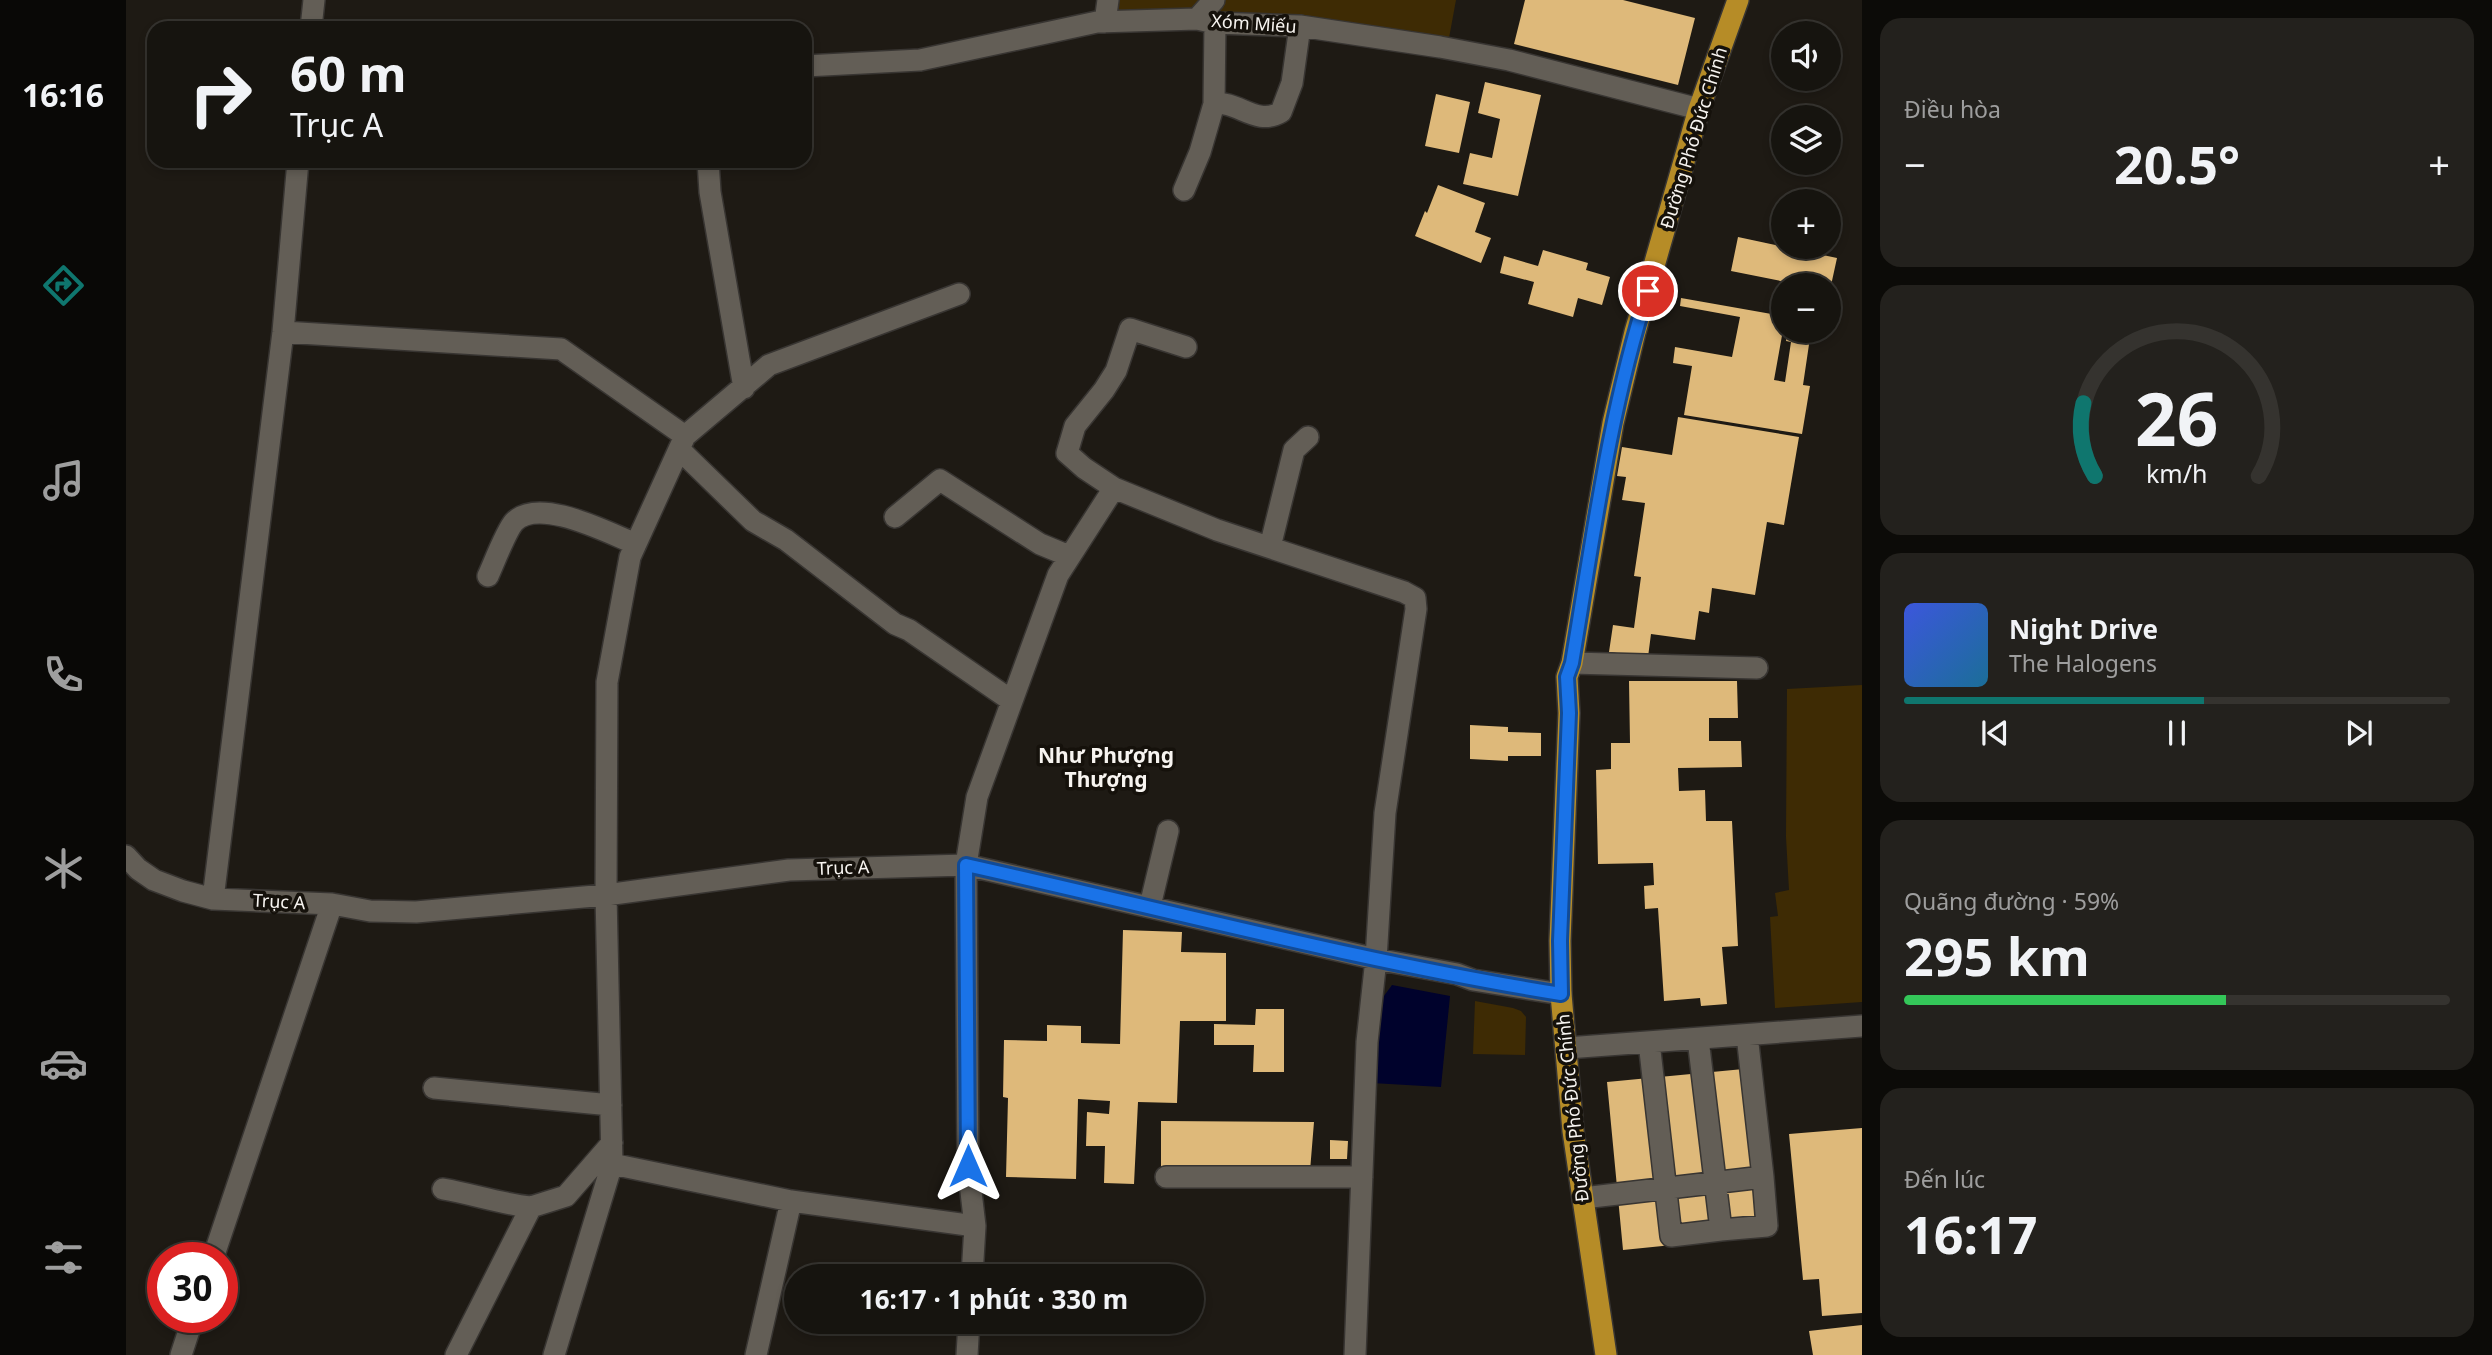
<!DOCTYPE html>
<html lang="vi">
<head>
<meta charset="utf-8">
<style>
  body { margin:0; font-family:"Noto Sans",sans-serif; background:#23211d; color:#f1f3f6; height:100vh; display:flex; flex-direction:column; font-size:26px; white-space:nowrap }
  * { box-sizing:border-box; margin:0 }
  p { font-size:23px; color:#9e9e9e }
  .icon { flex:none; width:38px; height:38px; fill:none; stroke:currentColor; stroke-width:2; stroke-linecap:round; stroke-linejoin:round }
  .map { position:relative; flex:1; overflow:hidden }
  .drawer { display:flex; flex-direction:column; gap:18px; padding:18px; background:#0c0b08; width:630px }
  .drawer>* { flex:none }
  .top-card { position:absolute; left:21px; top:21px; width:665px; height:147px; border-radius:21px; box-shadow:0 4px 10px #0003,0 0 0 2px #35332f; background:#16140f; color:#f1f3f6; overflow:hidden }
  .controls { position:absolute; left:1645px; top:21px; display:grid; gap:14px }
  .controls a { display:grid; place-items:center; width:70px; height:70px; border-radius:50%; background:#16140f; box-shadow:0 4px 10px #0003,0 0 0 2px #35332f; font-size:35px }
  .speed { position:absolute; left:21px; top:1242px; display:flex; gap:14px; font-size:35px; font-weight:700; text-align:center }
  .speed>* { display:grid; place-content:center; width:91px; height:91px; border-radius:50%; background:#16140f; box-shadow:0 4px 10px #0003,0 0 0 2px #35332f; line-height:1 }
  .speed .limit { border:10px solid #d22; background:#fff; color:#111 }
  .pin { position:absolute; display:grid; place-items:center; width:60px; height:60px; color:#fff; margin:-30px; border:4px solid #fff; border-radius:50%; box-shadow:0 2px 7px #0007 }
  .me { position:absolute; width:77px; margin:-38px; rotate:0deg; stroke-linejoin:round; filter:drop-shadow(0 0 5px #0008) }
  .turn { display:flex; align-items:center; gap:24px; height:147px; padding:0 28px; font-size:32px }
  .turn .icon { width:91px; height:91px; stroke-width:2.5 }
  .turn b { display:block; font-size:49px; line-height:60px }
  .big { font-size:52px; font-weight:700; line-height:1.1 }
  .drawer .tile { flex:1; display:flex; flex-direction:column; justify-content:center; gap:10px; min-width:0; padding:0 24px; border-radius:21px; background:#23211d }
  .drawer .dial { align-items:center; gap:0 }
  .dial svg { height:182px; overflow:visible; fill:none; stroke:#35332f; stroke-width:7; stroke-linecap:round; text-anchor:middle }
  .dial text { fill:#f1f3f6; stroke:none }
  .song { display:flex; align-items:center; gap:21px }
  .cover { width:84px; height:84px; border-radius:10px; background:linear-gradient(135deg,hsl(230 70% 55%),hsl(200 70% 35%)) }
  .played { height:7px; border-radius:4px; background:linear-gradient(90deg,#0f766e 55%,#35332f 55%) }
  .keys { display:flex; justify-content:space-around; direction:ltr }
  .heat { display:flex; justify-content:space-between; align-items:center; font-size:38px; direction:ltr }
  .charge { height:10px; border-radius:5px; background:linear-gradient(90deg,#34c759 59%,#35332f 0) }
  .trip { position:absolute; left:658px; top:1264px; width:420px; height:70px; border-radius:35px; background:#16140f; box-shadow:0 4px 10px #0003,0 0 0 2px #35332f; font-weight:700; line-height:70px; text-align:center }
  main { display:flex; flex:1; min-height:0 }
  .dock { display:flex; flex-direction:column; width:126px; justify-content:space-around; align-items:center; background:#090806; color:#9e9e9e }
  .dock .icon { width:49px; height:49px }
  .dock .selected { color:#0f766e }
  .dock b { font-size:32px; color:#f1f3f6 }
  .map>svg:first-child { display:block }
  .green { fill:#3e2b04 }
  .water { fill:#00022c }
  .building { fill:#deb97a }
  .lines { fill:none; stroke-linecap:round; stroke-linejoin:round }
  .minor-casing { stroke:#383532; stroke-width:24 }
  .major-casing { stroke:#383532; stroke-width:24 }
  .minor { stroke:#635e56; stroke-width:21 }
  .major { stroke:#b68c27; stroke-width:21 }
  .route-casing { stroke:#114b97; stroke-width:18 }
  .route { stroke:#1a73e8; stroke-width:12 }
  .labels { text-anchor:middle; stroke-width:7; stroke-linejoin:round; paint-order:stroke }
  .street-label { font-size:18px; fill:#f7f4f0; stroke:#15110b }
  .quarter-label { font-size:21px; font-weight:bold; fill:#f7f4f0; stroke:#15110b }
</style>
</head>
<body>
<main>
<nav class="dock">
<b>16:16</b>
<svg class="icon selected" aria-label="directions" viewBox="0 0 24 24"><path d="M12 3l9 9-9 9-9-9zM9 14v-3h6M13 9l2 2-2 2"/></svg>
<svg class="icon" aria-label="music" viewBox="0 0 24 24"><path d="M9 18V5l10-2v13"/><circle cx="6" cy="18" r="3"/><circle cx="16" cy="16" r="3"/></svg>
<svg class="icon" aria-label="phone" viewBox="0 0 24 24"><path d="M5 4h4l2 5-3 2q2 4 5 5l2-3 5 2v4C11 20 4 13 5 4z"/></svg>
<svg class="icon" aria-label="climate" viewBox="0 0 24 24"><path d="M12 3v18M4 7l16 10M4 17L20 7"/></svg>
<svg class="icon" aria-label="car" viewBox="0 0 24 24"><path d="M5 17H2v-5l4-1 3-4h7l3 4 3 1v5h-3M9 17h6M6 11h13"/><circle cx="7" cy="17" r="2"/><circle cx="17" cy="17" r="2"/></svg>
<svg class="icon" aria-label="filters" viewBox="0 0 24 24"><path d="M4 7h16M4 17h16"/><circle cx="9" cy="7" r="2"/><circle cx="15" cy="17" r="2"/></svg>
</nav>
<div class="map">
<svg width="1736" height="1355" viewBox="0 0 1736 1355">
  <rect width="100%" height="100%" fill="#1e1a14"/>
  <path class="green" d="M977 0H1330L1321 49 1174 26 971 22Z
    M1736 685V1002L1649 1008 1644 917 1652 916 1649 893 1663 890 1660 837 1661 689Z
    M1349 1001 1387 1008 1395 1011 1400 1017 1399 1055 1347 1054Z"/>
  <path class="water" d="M1266 985 1324 996 1315 1087 1246 1083 1255 1000Z"/>
  <path class="building" d="M1399 0H1497L1569 18 1552 85 1388 44Z
    M1359 82 1415 95 1392 196 1337 184 1344 153 1366 158 1374 119 1352 113Z
    M1310 94 1344 102 1333 153 1299 146Z
    M1312 185 1359 203 1349 232 1365 238 1355 263 1289 236 1299 211 1301 213Z
    M1612 237 1711 258 1704 290 1703 285H1675L1605 271Z
    M1417 250 1462 263 1460 270 1484 277 1476 305 1452 298 1447 317 1402 304 1408 282 1374 273 1378 256 1412 266Z
    M1555 298 1657 316V330L1648 380 1659 382 1665 342 1660 341 1661 331H1685L1677 385 1684 386 1676 434 1558 415 1566 366 1547 363 1549 347 1606 357 1614 317 1554 306Z
    M1552 417 1673 437 1658 525 1641 522 1629 595 1586 588 1583 613 1573 611 1569 640 1525 634 1522 657 1483 652 1487 625 1508 628 1515 577 1508 576 1519 503 1496 500 1500 477 1491 476 1496 447 1546 455Z
    M1503 681H1611L1612 718H1583V741H1615L1616 767 1552 768 1553 791 1579 790 1580 821H1606L1612 946 1596 947 1601 1004 1575 1006 1574 998 1538 1001 1532 908 1519 909 1518 886 1528 885 1527 863 1472 864 1470 770 1485 769V743H1504Z
    M1344 725 1382 727V732L1415 733V756H1382V761L1344 759Z
    M997 930 1056 932 1055 952 1100 953V1021H1054L1051 1103 1012 1102 1008 1184 978 1183 979 1146H960L961 1112 983 1114 984 1101 952 1099 950 1179 880 1177 882 1098 877 1097 878 1040 921 1041V1025L955 1026V1043L994 1044Z
    M1130 1009H1158V1072H1127L1128 1045H1088V1024L1129 1025Z
    M1628 1068 1645 1235 1497 1250 1481 1082Z
    M1035 1121 1188 1122 1184 1171 1035 1167Z
    M1736 1128V1313L1696 1316 1693 1279 1677 1280 1663 1134Z
    M1204 1140 1222 1141 1221 1159H1204Z
    M1736 1325V1355H1687L1683 1331Z"/>
  <g class="lines">
    <defs>
      <path id="minor" d="M1071 19 1088 0
        M979 22 982 0
        M185 28 188 0
        M679 66 794 60 971 22 1071 19 1089 23 1174 26 1314 47 1383 60 1573 109
        M1088 104 1089 23
        M582 161 584 192 618 388
        M1058 190 1074 152 1088 104C1112 100 1130 127 1155 112L1166 83 1174 26
        M157 332 435 349 559 436
        M553 449 627 521 660 540 769 624 783 630 886 701
        M988 488 958 468 941 453 949 426 978 390 990 371 1004 329 1060 347
        M769 517 814 480 914 544 943 556
        M1144 547 1168 450 1182 437
        M362 576C368 563 380 531 388 522 413 496 482 533 510 544
        M1446 663 1631 668
        M0 856 12 869 28 880 57 891 87 899 206 904 244 911 290 912 480 895 663 870 840 865 1250 959 1331 974 1347 980 1435 994
        M87 899 157 332 172 161
        M1024 906 1042 831
        M1523 1042 1545 1236 1595 1230 1572 1039
        M1441 1048 1736 1026
        M308 1088 485 1105
        M486 1164 665 1201 849 1226
        M1040 1177H1236
        M317 1189C347 1194 375 1204 405 1207
        M1457 1198 1637 1177 1621 1035
        M1595 1230 1641 1226 1637 1177
        M87 1258 206 904
        M846 1276 849 1226 842 1166 840 865 851 797 932 575 988 488 1091 530 1278 592 1289 598 1290 609 1259 813 1250 959 1241 1042 1229 1355
        M55 1355 67 1318
        M330 1355 405 1207 440 1196 486 1143
        M428 1355 486 1164 480 895 481 682 504 557 559 436 643 365 833 294
        M630 1355 665 1201
        M841 1355 843 1321"/>
      <path id="major" d="M1480 1355 1447 1131 1435 994 1434 941 1443 713 1441 677 1446 663 1487 423 1509 332 1573 109 1612 0"/>
    </defs>
    <use href="#minor" class="minor-casing"/>
    <use href="#major" class="major-casing"/>
    <use href="#minor" class="minor"/>
    <use href="#major" class="major"/>
  </g>
  <g class="lines">
    <defs>
      <path id="route" d="M842 1166 840 865C1038 909 1235 962 1435 994L1434 941 1443 713 1441 677 1446 663C1467 539 1483 412 1522 291"/>
    </defs>
    <use href="#route" class="route-casing"/>
    <use href="#route" class="route"/>
  </g>
  <g class="labels">
    <g class="street-label">
      <text transform="translate(1128 24) rotate(4)" y="6">Xóm Miếu</text>
      <text transform="translate(1568 138) rotate(-73)" y="6">Đường Phó Đức Chính</text>
      <text transform="translate(717 868) rotate(-2)" y="6">Trục A</text>
      <text transform="translate(153 902) rotate(3)" y="6">Trục A</text>
      <text transform="translate(1447 1108) rotate(-96)" y="6">Đường Phó Đức Chính</text>
    </g>
    <g class="quarter-label">
      <text x="980" y="763">Như Phượng<tspan x="980" dy="24">Thượng</tspan></text>
    </g>
  </g>
</svg>
<div class="controls">
<a><svg class="icon" aria-label="sound" viewBox="0 0 24 24"><path d="M4 9h4l5-4v14l-5-4H4zM17 9q2 3 0 6"/></svg></a>
<a><svg class="icon" aria-label="layers" viewBox="0 0 24 24"><path d="M12 4l9 5-9 5-9-5zM3 14l9 5 9-5"/></svg></a>
<a>+</a>
<a>−</a>
</div>
<div class="speed"><div class="limit">30</div></div>
<div class="pin" style="left:1522px;top:291px;background:#d93025"><svg class="icon" aria-label="arrive" viewBox="0 0 24 24"><path d="M6 21V4h12l-3 4 3 4H6"/></svg></div>
<svg class="me" style="left:842px;top:1166px" viewBox="-20 -20 40 40"><path d="M0-17L14 15 0 8-14 15z" fill="#1a73e8" stroke="#fff" stroke-width="4"/></svg>
<div class="trip">16:17 · 1 phút · 330 m</div>
<div class="top-card">
<div class="turn"><svg class="icon" aria-label="right" viewBox="0 0 24 24"><path d="M7 20v-9h11M14 6l5 5-5 5"/></svg><div><b>60 m</b>Trục A</div></div>
</div>
</div>
<section class="drawer">
<div class="tile"><p>Điều hòa</p>
<div class="heat"><a>−</a><b class="big">20.5°</b><a>+</a></div>
</div>
<div class="tile dial"><svg viewBox="0 0 100 80">
<path d="M14 69A42 42 0 1 1 86 69"/>
<path d="M14 69A42 42 0 0 1 9 37" stroke="#0f766e"/>
<text x="50" y="56" font-size="32" font-weight="700">26</text>
<text x="50" y="72" font-size="11">km/h</text>
</svg></div>
<div class="tile">
<div class="song"><i class="cover"></i><div><b>Night Drive</b><p>The Halogens</p></div></div>
<div class="played"></div>
<div class="keys"><svg class="icon" aria-label="previous" viewBox="0 0 24 24"><path d="M18 5L8 12l10 7zM5 5v14"/></svg><svg class="icon" aria-label="pause" viewBox="0 0 24 24"><path d="M8 5v14M16 5v14"/></svg><svg class="icon" aria-label="next" viewBox="0 0 24 24"><path d="M6 5l10 7-10 7zM19 5v14"/></svg></div>
</div>
<div class="tile"><p>Quãng đường · 59%</p><b class="big">295 km</b><div class="charge"></div></div>
<div class="tile"><p>Đến lúc</p><b class="big">16:17</b></div>
</section>
</main>
</body>
</html>
